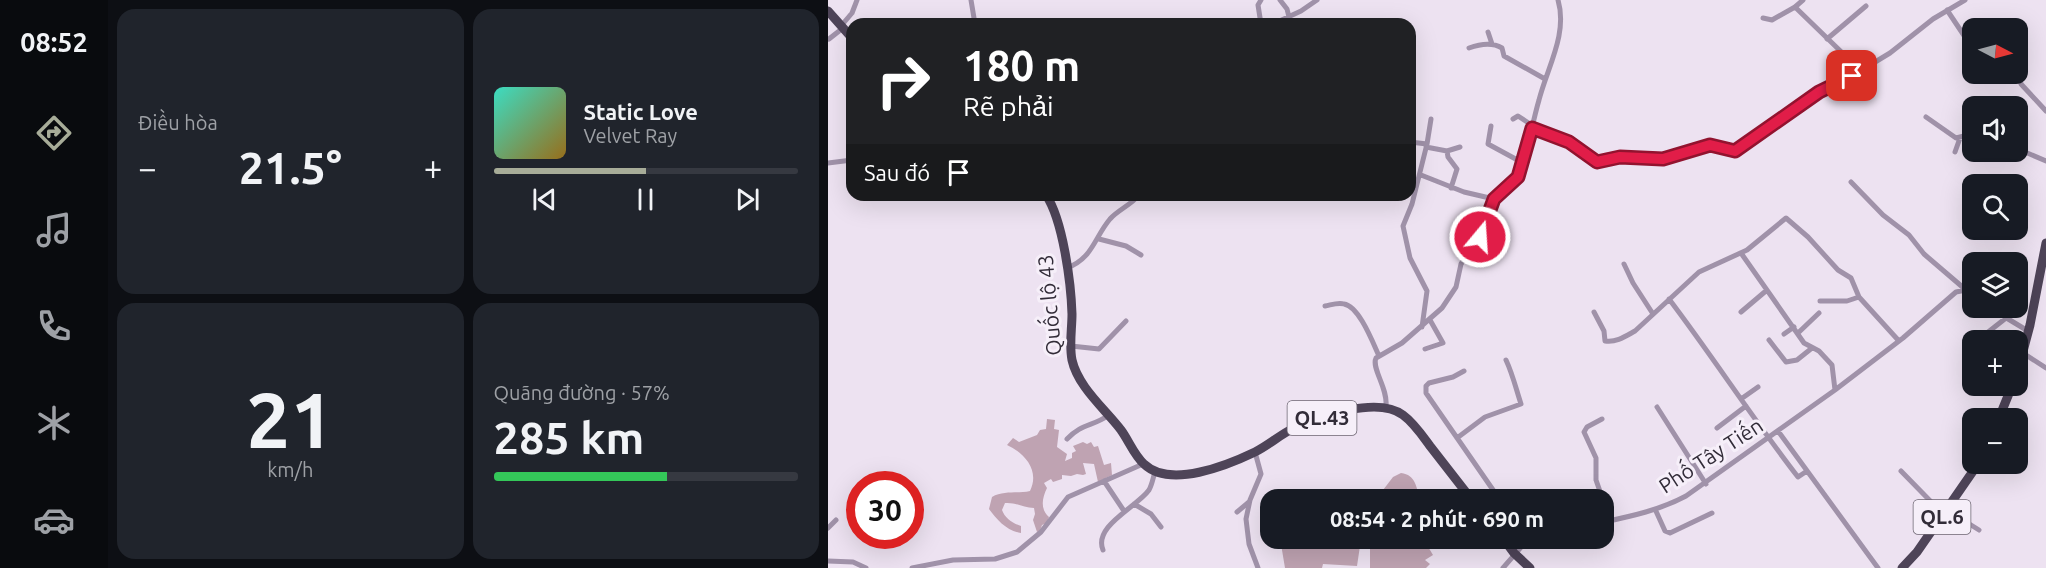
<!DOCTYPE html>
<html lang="vi">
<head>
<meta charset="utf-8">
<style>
  body { margin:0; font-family:Ubuntu,sans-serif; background:#20242c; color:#f1f3f6; height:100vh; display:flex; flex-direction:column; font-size:22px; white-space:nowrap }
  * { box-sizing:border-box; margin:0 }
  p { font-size:20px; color:#9ea1a6 }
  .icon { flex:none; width:33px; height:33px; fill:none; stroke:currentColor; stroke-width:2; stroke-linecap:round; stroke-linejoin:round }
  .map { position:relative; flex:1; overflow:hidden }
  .sheet { display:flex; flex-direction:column; gap:9px; padding:9px; background:#0d0f14; width:720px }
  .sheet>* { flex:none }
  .guide { position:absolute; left:18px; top:18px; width:570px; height:183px; border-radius:18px; box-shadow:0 6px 24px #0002; background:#202124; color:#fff; overflow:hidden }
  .needle { width:39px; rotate:96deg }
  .controls { position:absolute; left:1134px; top:18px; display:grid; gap:12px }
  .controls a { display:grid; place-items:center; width:66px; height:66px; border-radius:12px; background:#171b24; box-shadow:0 6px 24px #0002; font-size:30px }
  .speed { position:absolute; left:18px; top:471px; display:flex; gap:12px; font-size:30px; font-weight:700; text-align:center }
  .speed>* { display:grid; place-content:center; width:78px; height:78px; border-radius:50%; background:#171b24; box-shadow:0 6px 24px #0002; line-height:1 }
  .speed .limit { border:9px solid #d22; background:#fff; color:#111 }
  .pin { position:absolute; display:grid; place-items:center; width:51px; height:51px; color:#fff; margin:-26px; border-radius:12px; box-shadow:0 3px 9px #0006 }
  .me { position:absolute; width:66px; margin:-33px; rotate:18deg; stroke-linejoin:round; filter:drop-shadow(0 0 4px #0008) }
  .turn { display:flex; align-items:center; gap:21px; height:126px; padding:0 18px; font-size:27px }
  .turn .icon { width:78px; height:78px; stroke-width:2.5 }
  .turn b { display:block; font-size:42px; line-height:51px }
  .then { display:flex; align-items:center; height:57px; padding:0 18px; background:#0003; gap:12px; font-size:22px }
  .big { font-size:45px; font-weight:700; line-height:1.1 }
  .sheet .card { flex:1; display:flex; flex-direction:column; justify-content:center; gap:9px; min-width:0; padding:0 21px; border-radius:18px; background:#20242c }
  .sheet .dial { align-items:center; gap:0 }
  .dial b { font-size:78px; line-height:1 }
  .song { display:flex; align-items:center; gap:18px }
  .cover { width:72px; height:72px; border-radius:9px; background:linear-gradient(135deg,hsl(170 70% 55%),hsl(40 70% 35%)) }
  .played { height:6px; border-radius:3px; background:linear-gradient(90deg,#a7ac98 50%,#363941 50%) }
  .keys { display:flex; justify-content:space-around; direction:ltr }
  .heat { display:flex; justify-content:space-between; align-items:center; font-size:33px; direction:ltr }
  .charge { height:9px; border-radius:4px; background:linear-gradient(90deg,#34c759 57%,#363941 0) }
  .sheet .tiles { flex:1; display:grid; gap:9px; grid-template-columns:repeat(2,1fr) }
  .trip { position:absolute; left:432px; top:489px; width:354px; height:60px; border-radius:18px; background:#171b24; box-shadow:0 6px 24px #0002; font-weight:700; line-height:60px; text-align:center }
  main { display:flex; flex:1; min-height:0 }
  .menu { display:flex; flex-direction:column; width:108px; justify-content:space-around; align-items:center; background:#090b0e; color:#9ea1a6 }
  .menu .icon { width:42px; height:42px }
  .menu .active { color:#a7ac98 }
  .menu b { font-size:27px; color:#f1f3f6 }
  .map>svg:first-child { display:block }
  .green { fill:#bfa3b2 }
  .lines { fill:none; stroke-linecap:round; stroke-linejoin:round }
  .street { stroke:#a092a9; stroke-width:5 }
  .highway { stroke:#4e4458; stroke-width:9 }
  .route-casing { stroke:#92132f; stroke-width:15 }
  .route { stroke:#e11d48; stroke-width:10 }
  .labels { text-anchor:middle; stroke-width:6; stroke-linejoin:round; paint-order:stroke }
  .shield { fill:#f6eff9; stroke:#6d6672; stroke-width:1.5 }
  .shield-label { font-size:20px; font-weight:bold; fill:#322c38 }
  .street-label { font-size:21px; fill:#322c38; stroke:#f6eff9 }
</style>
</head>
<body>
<main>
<nav class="menu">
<b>08:52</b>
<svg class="icon active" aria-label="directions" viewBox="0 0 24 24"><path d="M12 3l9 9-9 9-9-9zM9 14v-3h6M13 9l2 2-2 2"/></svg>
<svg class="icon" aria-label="music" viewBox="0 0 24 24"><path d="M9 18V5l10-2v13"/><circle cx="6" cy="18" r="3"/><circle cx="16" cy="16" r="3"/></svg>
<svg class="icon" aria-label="phone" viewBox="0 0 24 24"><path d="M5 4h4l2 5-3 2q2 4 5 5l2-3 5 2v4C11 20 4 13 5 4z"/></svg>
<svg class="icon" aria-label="climate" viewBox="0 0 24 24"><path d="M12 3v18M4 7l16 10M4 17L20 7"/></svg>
<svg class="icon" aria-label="car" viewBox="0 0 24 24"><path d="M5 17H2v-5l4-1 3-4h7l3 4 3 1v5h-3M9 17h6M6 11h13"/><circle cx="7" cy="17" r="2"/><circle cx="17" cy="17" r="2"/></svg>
</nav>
<section class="sheet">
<div class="tiles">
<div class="card"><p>Điều hòa</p>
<div class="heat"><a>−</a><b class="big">21.5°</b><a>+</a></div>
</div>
<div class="card">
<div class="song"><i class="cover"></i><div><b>Static Love</b><p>Velvet Ray</p></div></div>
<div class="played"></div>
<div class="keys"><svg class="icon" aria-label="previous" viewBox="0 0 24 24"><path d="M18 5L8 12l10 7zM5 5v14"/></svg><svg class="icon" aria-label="pause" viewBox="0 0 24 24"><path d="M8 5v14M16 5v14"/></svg><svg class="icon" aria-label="next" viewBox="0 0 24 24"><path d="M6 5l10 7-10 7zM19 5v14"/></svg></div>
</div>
<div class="card dial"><b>21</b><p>km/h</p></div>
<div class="card"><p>Quãng đường · 57%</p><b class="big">285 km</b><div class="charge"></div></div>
</div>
</section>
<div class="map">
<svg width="1218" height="568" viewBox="0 0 1218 568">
  <rect width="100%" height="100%" fill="#ede2f1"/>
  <path class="green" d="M219 419 227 420 226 429 231 430 229 447 239 454 237 461 244 458V453L248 451 245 446 255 442 259 444 263 442 266 447 270 446 276 465 283 463 284 475 270 482 266 464 255 463 258 474 255 475 249 474 243 476 234 475V479L225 482 223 479 216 483 219 488C214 498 212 509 221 517L219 523 214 525 212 531 209 532 205 520 207 514 206 508C195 508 188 502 177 503L174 510C177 518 184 523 193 526V533C179 531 169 520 161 509L164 497C176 490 189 494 202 491 212 471 197 453 179 445L185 438 191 442 209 435 212 430 218 429Z
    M573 473C588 475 588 487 592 499H553L552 494 565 477Z
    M452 538H529L532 540 537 539V546H532L529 566 495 564 494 568H457Z
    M543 539H599V545L605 555 597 560 602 564 598 568H542V549L546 541Z"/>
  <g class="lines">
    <path class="street" d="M143 0 147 24
      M452 0 459 9 461 17
      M975 0 967 7 1033 71
      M1119 10 1139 40
      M935 18 944 20 967 7
      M184 24 186 23
      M433 24 430 5 433 0
      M445 24 473 11 489 0
      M13 26 24 13 29 0
      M660 32 664 44
      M1 39 15 28
      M999 39 1038 6
      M641 48C652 44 664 42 674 48L676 56 717 79
      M1190 63 1193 84 1218 111
      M1098 117 1128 138 1136 136 1144 130
      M685 119 690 116 705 126
      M582 122V142
      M663 126 660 144 695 163
      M704 128 741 142 769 162 792 157 835 159 882 145 907 151 991 92 1024 76 1062 53 1105 19 1137 0
      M582 142 599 144 584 204 575 226 582 258 599 291 594 327
      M599 144 603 119
      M598 147 619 151 632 147
      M1190 149 1218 161
      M619 151 620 157 629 169 623 188
      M1127 152 1132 138
      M1167 159 1176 152
      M0 163 24 160
      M593 175 636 192 666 199
      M1023 182 1055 215 1081 235 1096 254 1138 290
      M271 239 298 246 313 255
      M913 253 976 343 991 351 1004 365 1007 390
      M796 264 805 283 825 314
      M239 268C265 258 266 238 282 219 290 210 303 205 311 195
      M841 299C885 357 925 419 970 477L979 471
      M992 301H1019L1031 297
      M497 306C503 305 510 302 516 304 531 306 545 343 551 356
      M1162 308 1200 331
      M766 312 776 331 777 341C788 343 798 336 807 331L871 272 919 250 958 218 980 237 1010 270 1023 278 1031 297 1071 341
      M913 312 939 290
      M970 333 991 313
      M956 334 966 327
      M941 340 958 362 969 360 984 348
      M1150 340 1178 318
      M243 346 271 349 298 321
      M597 349 615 343 602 320
      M1195 353 1218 368
      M636 371 625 377 601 383 598 386V393L672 500
      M913 399 930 387
      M558 406C560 388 543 368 548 358L574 343 614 308 628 287 633 264 655 231 661 207 666 199 688 180 692 173C700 150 704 124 711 100 719 68 740 34 730 0
      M829 407 878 484
      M774 419 759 427 756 432 768 458V480L775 500
      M889 428 918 406
      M950 431 1050 568
      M629 438 657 417 693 404C688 389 685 375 678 360
      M239 439C254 423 264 427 281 415
      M427 452 433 474 422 500 418 519 421 544 430 568
      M1183 464 1188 467
      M1073 471 1116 515
      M276 481 296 511
      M776 501 783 521
      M306 504 323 514 333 527
      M827 509 837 531 842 533 884 513
      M1119 510 1151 530
      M409 512 421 502
      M776 522C804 516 832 510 858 496L1007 390 1075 338 1128 292 1138 290 1144 295
      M0 528 8 520
      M275 550C265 526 309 507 321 490 324 485 325 478 327 472
      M0 561 25 562 38 568
      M84 568 125 560 167 559 189 552 213 532 240 497 315 464
      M675 568 701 538"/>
    <path class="highway" d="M0 11 24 38
      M218 195C235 220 243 283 244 314 244 329 241 345 244 360 250 387 277 409 293 430 301 441 306 455 316 464 342 489 400 465 427 452 441 445 453 434 466 428 492 416 550 396 575 415 586 423 594 435 602 446 616 464 630 482 644 500
      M1190 370 1202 325 1218 243
      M1171 418 1184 386
      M675 538 686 553 702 568
      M1074 568 1089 552 1150 464"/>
  </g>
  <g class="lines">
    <defs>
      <path id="route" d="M652 237 666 199 690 177 704 128 741 142 769 162 792 157 835 159 882 145 907 151 991 92 1024 76"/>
    </defs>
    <use href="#route" class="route-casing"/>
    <use href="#route" class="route"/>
  </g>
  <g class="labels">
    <g class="shield">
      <rect x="459.5" y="401" width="69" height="34" rx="4.5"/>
      <rect x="1085.5" y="500" width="57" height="34" rx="4.5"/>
    </g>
    <g class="shield-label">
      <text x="494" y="425">QL.43</text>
      <text x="1114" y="524">QL.6</text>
    </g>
    <g class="street-label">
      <text transform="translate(222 305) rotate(-95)" y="7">Quốc lộ 43</text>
      <text transform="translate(883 456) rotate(-33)" y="7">Phố Tây Tiến</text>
    </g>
  </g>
</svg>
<div class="controls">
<a><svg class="needle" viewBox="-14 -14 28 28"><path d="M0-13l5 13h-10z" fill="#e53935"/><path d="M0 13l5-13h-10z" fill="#9ea1a6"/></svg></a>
<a><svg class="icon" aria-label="sound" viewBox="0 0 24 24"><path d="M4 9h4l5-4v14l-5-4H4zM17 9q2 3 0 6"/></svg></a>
<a><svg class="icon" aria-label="search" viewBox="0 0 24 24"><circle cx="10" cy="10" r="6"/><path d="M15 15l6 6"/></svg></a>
<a><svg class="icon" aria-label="layers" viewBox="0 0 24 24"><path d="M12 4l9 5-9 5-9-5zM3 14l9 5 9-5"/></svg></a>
<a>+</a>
<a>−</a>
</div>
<div class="speed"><div class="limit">30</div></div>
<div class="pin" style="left:1024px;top:76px;background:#d93025"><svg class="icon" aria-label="arrive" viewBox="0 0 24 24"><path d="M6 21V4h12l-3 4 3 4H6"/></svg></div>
<svg class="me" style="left:652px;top:237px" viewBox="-20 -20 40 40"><circle r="17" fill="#e11d48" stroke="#fff" stroke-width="3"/><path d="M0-11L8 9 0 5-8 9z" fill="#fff"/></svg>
<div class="trip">08:54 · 2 phút · 690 m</div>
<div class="guide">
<div class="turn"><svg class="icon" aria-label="right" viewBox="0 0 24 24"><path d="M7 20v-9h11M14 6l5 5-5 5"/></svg><div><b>180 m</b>Rẽ phải</div></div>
<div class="then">Sau đó<svg class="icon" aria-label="arrive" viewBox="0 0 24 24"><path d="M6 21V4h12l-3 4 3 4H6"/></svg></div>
</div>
</div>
</main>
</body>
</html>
